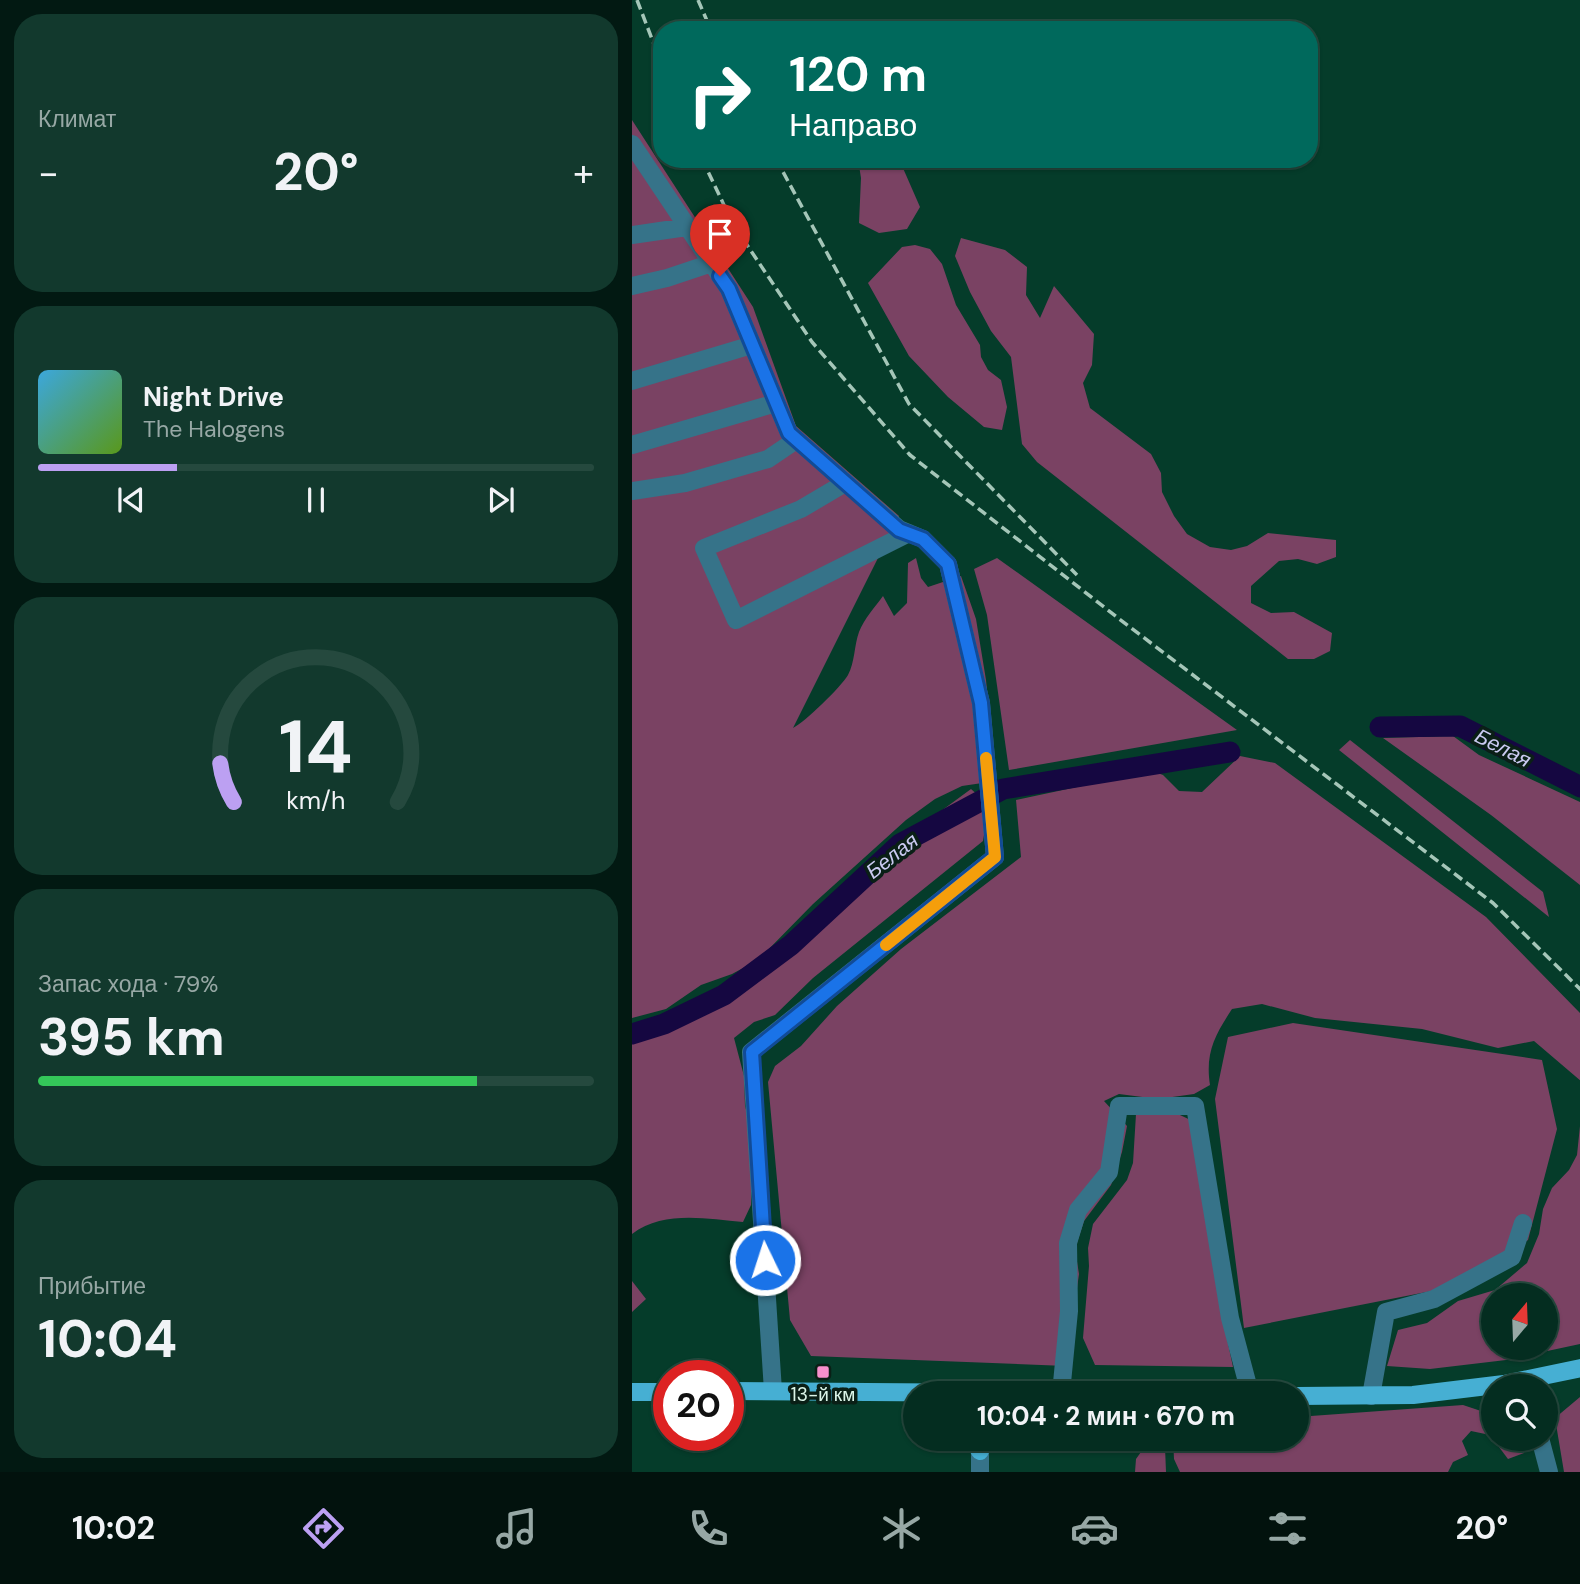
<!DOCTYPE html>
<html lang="ru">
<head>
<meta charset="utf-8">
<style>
  body { margin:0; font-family:"DM Sans",sans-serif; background:#12392d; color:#f1f3f6; height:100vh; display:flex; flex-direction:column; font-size:26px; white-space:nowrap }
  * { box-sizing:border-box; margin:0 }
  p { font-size:23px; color:#97a8a5 }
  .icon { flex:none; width:38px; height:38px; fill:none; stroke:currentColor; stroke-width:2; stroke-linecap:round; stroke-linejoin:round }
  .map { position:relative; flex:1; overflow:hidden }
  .drawer { display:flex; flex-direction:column; gap:14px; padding:14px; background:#021912; width:632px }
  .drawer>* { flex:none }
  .top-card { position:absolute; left:21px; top:21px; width:665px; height:147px; border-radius:28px; box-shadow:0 2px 5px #0004,0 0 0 2px #25493e; background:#00695c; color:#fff; overflow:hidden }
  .needle { width:46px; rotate:19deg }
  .buttons { position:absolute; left:849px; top:1283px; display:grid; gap:14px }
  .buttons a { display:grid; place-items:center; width:77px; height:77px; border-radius:50%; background:#042d20; box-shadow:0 2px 5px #0004,0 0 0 2px #25493e; font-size:35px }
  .speed { position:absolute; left:21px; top:1360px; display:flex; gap:14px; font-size:35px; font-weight:700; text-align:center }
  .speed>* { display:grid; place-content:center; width:91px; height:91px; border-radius:50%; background:#042d20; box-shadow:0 2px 5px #0004,0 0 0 2px #25493e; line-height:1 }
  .speed .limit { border:10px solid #d22; background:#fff; color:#111 }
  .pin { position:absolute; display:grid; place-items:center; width:60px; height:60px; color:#fff; margin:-72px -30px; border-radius:50% 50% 50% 0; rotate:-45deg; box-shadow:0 0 7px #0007 }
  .pin .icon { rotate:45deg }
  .me { position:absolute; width:77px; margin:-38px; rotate:356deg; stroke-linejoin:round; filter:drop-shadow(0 0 5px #0008) }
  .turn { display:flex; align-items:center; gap:24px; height:147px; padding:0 21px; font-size:32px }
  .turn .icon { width:91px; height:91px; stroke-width:2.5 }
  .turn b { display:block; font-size:49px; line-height:60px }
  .big { font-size:52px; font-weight:700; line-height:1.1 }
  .drawer .widget { flex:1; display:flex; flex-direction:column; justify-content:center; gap:10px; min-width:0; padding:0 24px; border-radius:28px; background:#12392d }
  .drawer .dial { align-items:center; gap:0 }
  .dial svg { height:182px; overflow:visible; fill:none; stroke:#25493e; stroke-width:7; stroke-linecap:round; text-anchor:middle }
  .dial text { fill:#f1f3f6; stroke:none }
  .song { display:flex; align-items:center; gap:21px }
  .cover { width:84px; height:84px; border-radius:10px; background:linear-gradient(135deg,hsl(200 70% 55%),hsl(90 70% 35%)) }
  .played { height:7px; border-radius:4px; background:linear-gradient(90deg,#bca0f2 25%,#25493e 25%) }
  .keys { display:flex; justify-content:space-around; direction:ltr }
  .heat { display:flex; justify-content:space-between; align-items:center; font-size:38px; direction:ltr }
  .charge { height:10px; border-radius:5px; background:linear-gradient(90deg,#34c759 79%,#25493e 0) }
  .trip { position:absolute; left:271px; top:1381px; width:406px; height:70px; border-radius:35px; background:#042d20; box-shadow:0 2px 5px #0004,0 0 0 2px #25493e; font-weight:700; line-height:70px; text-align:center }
  .dock { display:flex; height:112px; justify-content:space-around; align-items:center; background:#02120d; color:#97a8a5 }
  .dock .icon { width:49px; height:49px }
  .dock .on { color:#bca0f2 }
  .dock b { font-size:32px; color:#f1f3f6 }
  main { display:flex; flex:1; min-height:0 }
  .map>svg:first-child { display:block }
  .green { fill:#7a4263; fill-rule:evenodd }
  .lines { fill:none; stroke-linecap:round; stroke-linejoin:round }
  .river { stroke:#150741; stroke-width:21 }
  .minor { stroke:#367389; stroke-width:18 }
  .major { stroke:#46afd3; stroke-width:18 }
  .rail { stroke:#a5c6b8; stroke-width:3.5; stroke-dasharray:10 5; stroke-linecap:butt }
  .route-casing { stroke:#114b97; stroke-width:18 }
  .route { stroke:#1a73e8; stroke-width:12 }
  .slow { stroke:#f59e0b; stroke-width:12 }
  .poi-dot { fill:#f790cd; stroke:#0a1f16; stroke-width:2.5 }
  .labels { text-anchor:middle; stroke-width:7; stroke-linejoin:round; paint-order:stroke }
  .poi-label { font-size:19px; fill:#dbf5e8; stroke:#0a1f16 }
  .water-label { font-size:21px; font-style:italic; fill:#cacaf0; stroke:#0a1f16 }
</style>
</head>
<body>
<main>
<section class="drawer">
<div class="widget"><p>Климат</p>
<div class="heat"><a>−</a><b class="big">20°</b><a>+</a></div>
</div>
<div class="widget">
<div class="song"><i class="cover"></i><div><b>Night Drive</b><p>The Halogens</p></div></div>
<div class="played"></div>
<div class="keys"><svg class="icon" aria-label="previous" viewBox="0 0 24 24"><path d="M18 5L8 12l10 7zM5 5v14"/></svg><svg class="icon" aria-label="pause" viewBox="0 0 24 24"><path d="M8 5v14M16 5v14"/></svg><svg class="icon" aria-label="next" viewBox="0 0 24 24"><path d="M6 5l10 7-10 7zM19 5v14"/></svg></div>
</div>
<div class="widget dial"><svg viewBox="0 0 100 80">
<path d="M14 69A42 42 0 1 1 86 69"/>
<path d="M14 69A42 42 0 0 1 8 52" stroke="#bca0f2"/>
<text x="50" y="56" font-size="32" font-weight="700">14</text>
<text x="50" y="72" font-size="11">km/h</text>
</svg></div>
<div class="widget"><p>Запас хода · 79%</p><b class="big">395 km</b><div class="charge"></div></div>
<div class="widget"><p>Прибытие</p><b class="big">10:04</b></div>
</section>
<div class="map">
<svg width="949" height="1472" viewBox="0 0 949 1472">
  <rect width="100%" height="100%" fill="#053c2a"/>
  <path class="green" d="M0 120 121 307 164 426 267 516 161 728C173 722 209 687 216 675 223 662 222 646 227 632 232 619 243 607 251 596L262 616 275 603 276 563 284 558 289 578 296 587 329 576 344 619 354 680 364 781 330 786 303 799 274 820 181 904 126 960 100 974 69 985 34 1009 0 1018Z
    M226 159H267L288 207 275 229 247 233 227 223 229 178Z
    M329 238 373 250 395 267 394 295 408 318 422 286 462 334 460 365 451 383 458 408 519 454 529 473 530 492 542 516 555 534 578 547 599 550 615 546 636 533 704 540V557L685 564 666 559 647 561 619 586V603L639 613 662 612 700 633 698 651 682 659H656L405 462 390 444 379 357 359 331 338 292 323 256Z
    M283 245 298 249 310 264 324 305 348 345 349 357 356 370 369 380 375 407 370 430 352 427 316 397 277 356 236 283 270 247Z
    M365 558 605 730 377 770 355 615 342 569Z
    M821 736 847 755 948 802V885L859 815 751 738Z
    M718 740 911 892 917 917 707 750Z
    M608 756 643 763 854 917 948 1013 949 1081 902 1041 866 1048 790 1029 683 1018 630 1004 600 1009C583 1035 573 1053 578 1085L562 1094 526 1099 487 1094 472 1101 495 1126 490 1152 479 1185 452 1221 443 1249 447 1274 434 1366 179 1356 158 1320 136 1082 143 1066 169 1046 205 1006 269 949 389 857 384 800 520 771 531 775 547 791 570 792Z
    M339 789 357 805 351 841 181 978 143 1015 122 1022 102 1038 112 1076 113 1106 119 1129V1205L111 1222C74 1219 32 1210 0 1234V1036L42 1022 181 935 225 890 260 847Z
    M661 1023 910 1060 925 1129 896 1240 830 1285 612 1328 583 1099 596 1037Z
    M533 1108 565 1123 586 1296 601 1367 463 1365 451 1338 457 1266 456 1248 461 1224 495 1180 501 1163 504 1114Z
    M948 1126V1344L874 1360 798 1369 755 1366 766 1330 795 1323 826 1301 863 1290 895 1263 907 1234 911 1209 920 1188 937 1170 945 1155ZM861 1295H914V1348H861Z
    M0 1281 14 1299 0 1312Z
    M948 1397V1472H932L923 1418Z
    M831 1405 849 1411 861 1421V1438L890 1439 892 1453 876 1459 858 1435 839 1431 830 1441 836 1455 821 1462 816 1472H548L542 1459 541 1439 665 1438V1417Z
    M516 1442 533 1447 534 1472H503L504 1459Z"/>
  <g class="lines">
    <path class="river" d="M748 727 828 726 949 787
      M0 1034 32 1024 92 995 159 945 268 844 371 789 598 752"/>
    <path class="minor" d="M0 144 97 289 157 433 267 529 291 539 316 564 349 703 363 857 119 1052 141 1391
      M0 235 55 227
      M0 286 35 278 80 263
      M0 381 120 345
      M0 445 144 403
      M213 483 169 509 72 548 104 620 277 533
      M0 491 53 483 136 459 164 440
      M429 1393 437 1311 436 1243 446 1210 477 1172 487 1106H563L598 1318 618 1393
      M739 1396 754 1312 802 1299 880 1257 891 1223
      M348 1438V1472
      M908 1438 917 1472"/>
    <path class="major" d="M96 1391 376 1393
      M0 1392H37
      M665 1396 781 1395 872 1384 949 1368
      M340 1438 348 1451"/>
    <path class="rail" d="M5 0 30 65
      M66 0 79 30
      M70 159 101 224 180 342 278 455 486 618 861 903 949 990
      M144 159 277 404 445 575"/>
  </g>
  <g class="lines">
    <defs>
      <path id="route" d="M88 276 97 289 157 433 267 530 291 539 316 564 349 703 363 857 120 1052 133 1260"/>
    </defs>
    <use href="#route" class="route-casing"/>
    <use href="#route" class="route"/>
    <path class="slow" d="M254 945 363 857 354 758"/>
  </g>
  <rect class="poi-dot" x="184" y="1365" width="14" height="14" rx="3.5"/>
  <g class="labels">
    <g class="poi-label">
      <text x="191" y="1401">13-й км</text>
    </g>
    <g class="water-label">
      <text transform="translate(871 748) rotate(27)" y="7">Белая</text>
      <text transform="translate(260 856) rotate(-38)" y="7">Белая</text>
    </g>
  </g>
</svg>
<div class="buttons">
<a><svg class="needle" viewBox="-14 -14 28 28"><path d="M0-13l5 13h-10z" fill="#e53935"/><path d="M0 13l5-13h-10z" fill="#97a8a5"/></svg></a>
<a><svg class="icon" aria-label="search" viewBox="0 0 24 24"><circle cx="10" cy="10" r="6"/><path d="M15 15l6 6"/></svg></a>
</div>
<div class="speed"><div class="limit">20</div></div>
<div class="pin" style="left:88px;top:276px;background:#d93025"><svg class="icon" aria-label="arrive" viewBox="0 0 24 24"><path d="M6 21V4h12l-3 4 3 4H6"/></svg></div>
<svg class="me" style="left:133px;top:1260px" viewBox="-20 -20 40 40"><circle r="17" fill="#1a73e8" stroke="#fff" stroke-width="3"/><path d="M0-11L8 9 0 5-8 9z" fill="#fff"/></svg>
<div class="trip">10:04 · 2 мин · 670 m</div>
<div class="top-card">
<div class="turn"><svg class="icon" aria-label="right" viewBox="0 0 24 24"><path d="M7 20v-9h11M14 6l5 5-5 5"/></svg><div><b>120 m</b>Направо</div></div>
</div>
</div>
</main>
<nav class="dock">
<b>10:02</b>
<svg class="icon on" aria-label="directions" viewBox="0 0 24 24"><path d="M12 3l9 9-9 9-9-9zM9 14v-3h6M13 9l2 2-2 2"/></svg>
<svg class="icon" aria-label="music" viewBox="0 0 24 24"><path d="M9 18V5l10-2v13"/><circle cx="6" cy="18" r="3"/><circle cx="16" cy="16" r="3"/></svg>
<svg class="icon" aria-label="phone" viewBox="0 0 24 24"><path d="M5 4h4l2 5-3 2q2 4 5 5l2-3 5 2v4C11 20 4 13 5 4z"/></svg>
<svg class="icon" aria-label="climate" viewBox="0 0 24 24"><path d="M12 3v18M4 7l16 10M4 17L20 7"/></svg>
<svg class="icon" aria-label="car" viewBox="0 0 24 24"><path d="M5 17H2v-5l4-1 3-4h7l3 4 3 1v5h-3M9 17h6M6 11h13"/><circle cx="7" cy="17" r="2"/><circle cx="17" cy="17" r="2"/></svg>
<svg class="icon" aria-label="filters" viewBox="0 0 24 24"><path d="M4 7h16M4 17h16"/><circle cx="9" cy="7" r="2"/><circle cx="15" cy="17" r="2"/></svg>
<b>20°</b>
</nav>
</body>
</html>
